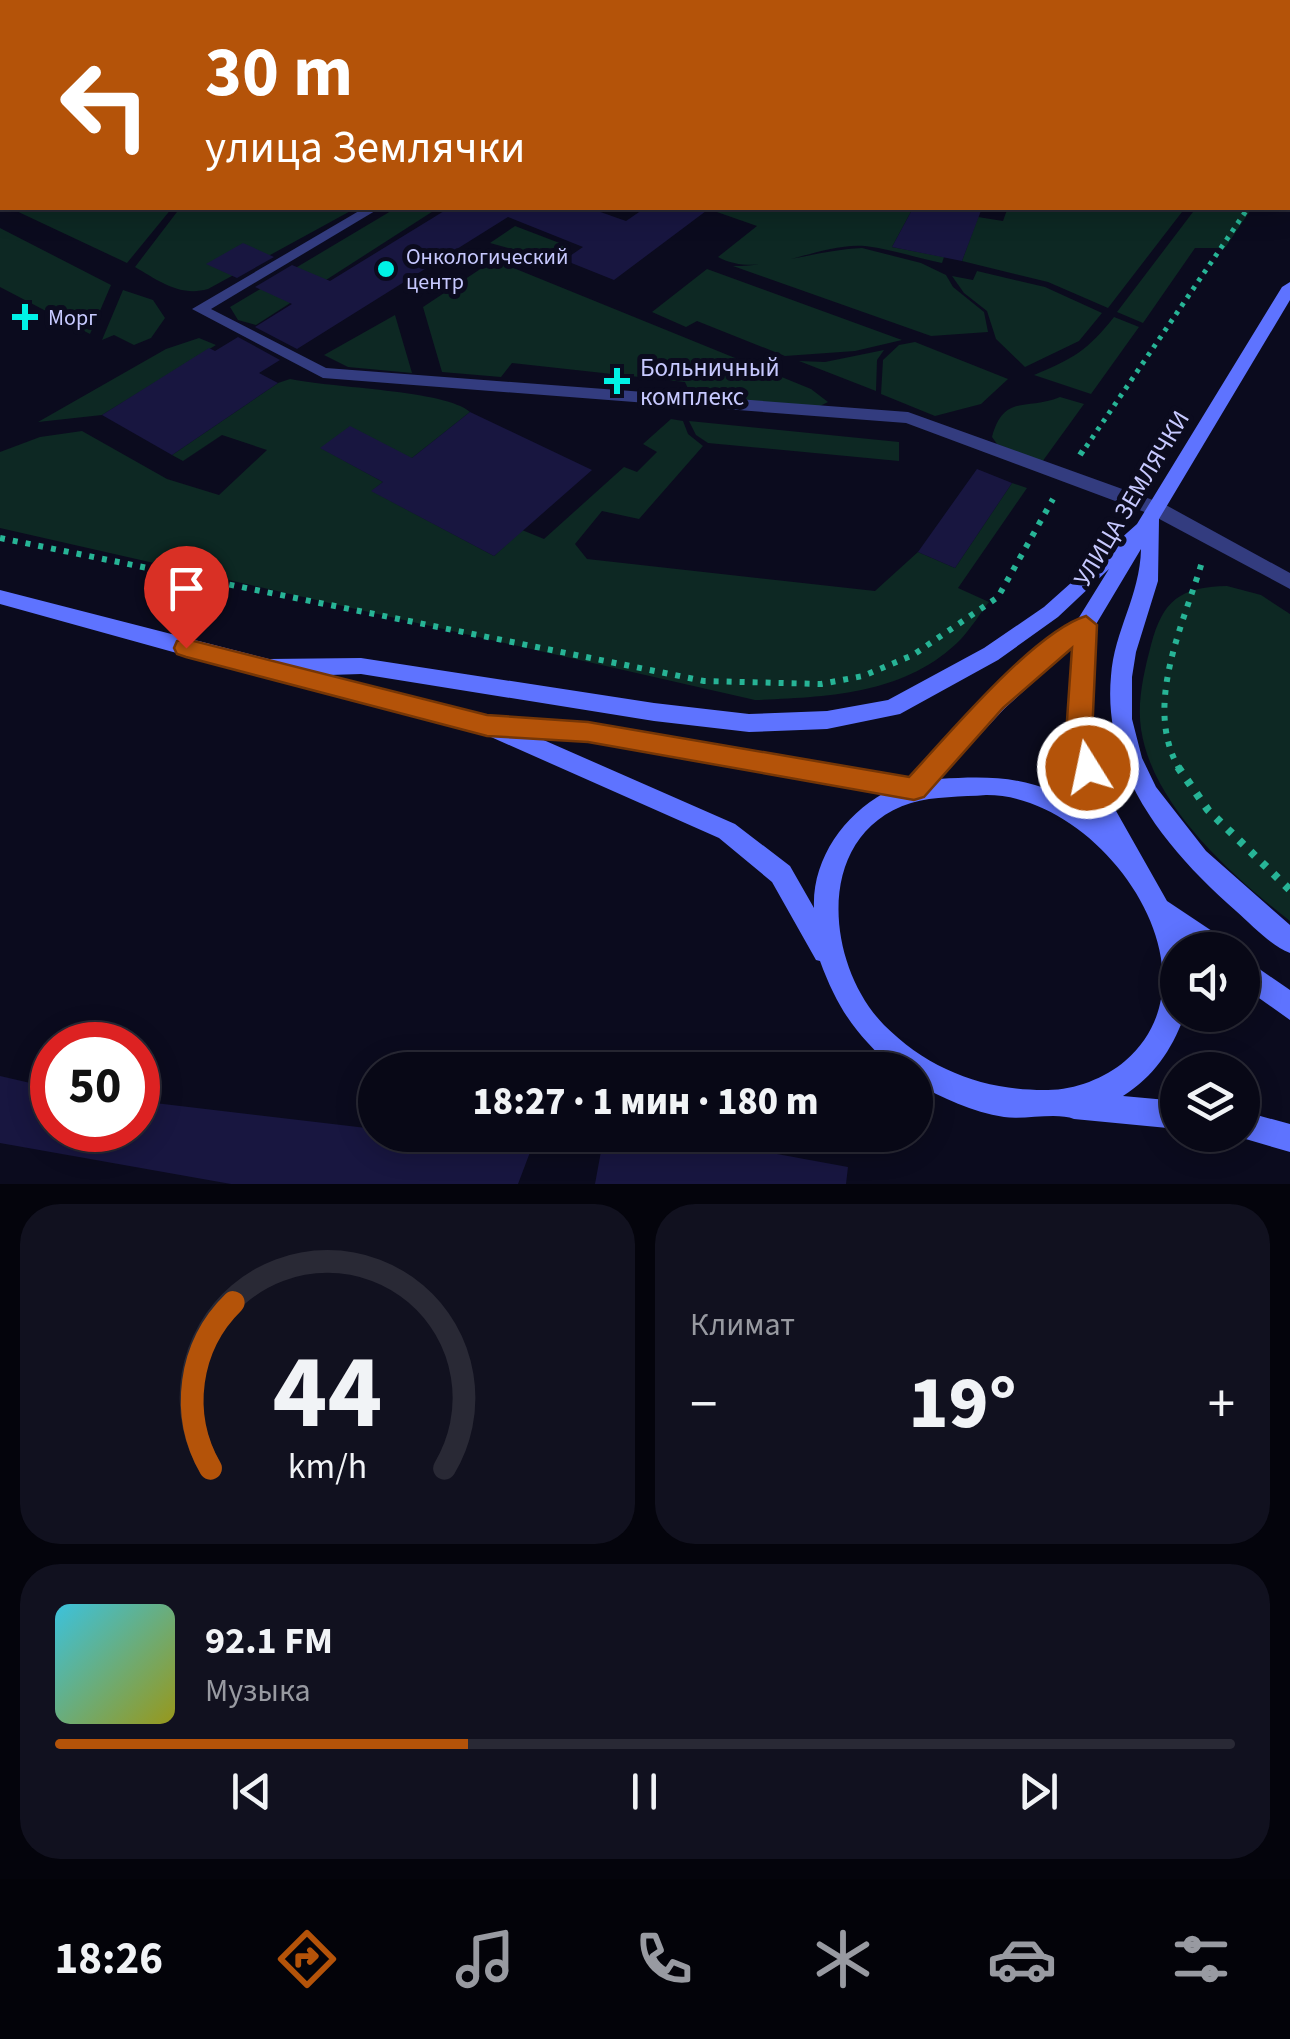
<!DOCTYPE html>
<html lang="ru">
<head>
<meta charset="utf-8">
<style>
  body { margin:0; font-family:"Source Sans 3",sans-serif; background:#11111f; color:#f1f3f6; height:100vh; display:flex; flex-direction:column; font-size:38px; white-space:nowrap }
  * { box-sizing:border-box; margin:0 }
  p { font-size:32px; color:#989aa1 }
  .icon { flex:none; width:55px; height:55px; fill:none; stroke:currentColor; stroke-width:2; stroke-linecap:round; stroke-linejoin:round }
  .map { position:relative; height:1184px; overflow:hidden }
  .side { display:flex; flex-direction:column; gap:20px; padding:20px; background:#04040c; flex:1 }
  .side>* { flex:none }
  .guide { position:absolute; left:0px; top:0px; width:1290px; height:210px; box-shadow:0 5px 25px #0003,0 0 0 2px #292935; background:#b45309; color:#fff; overflow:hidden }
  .buttons { position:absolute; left:1160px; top:932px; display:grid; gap:20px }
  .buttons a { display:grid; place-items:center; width:100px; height:100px; border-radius:50%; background:#080816; box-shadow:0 5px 25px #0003,0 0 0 2px #292935; font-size:50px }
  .speed { position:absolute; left:30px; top:1022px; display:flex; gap:20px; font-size:50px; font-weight:700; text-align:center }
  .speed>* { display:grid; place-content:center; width:130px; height:130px; border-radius:50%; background:#080816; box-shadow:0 5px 25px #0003,0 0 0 2px #292935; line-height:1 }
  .speed .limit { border:15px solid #d22; background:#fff; color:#111 }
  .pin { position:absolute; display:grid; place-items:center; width:85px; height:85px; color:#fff; margin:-102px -42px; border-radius:50% 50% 50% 0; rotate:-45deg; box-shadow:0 0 10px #0007 }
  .pin .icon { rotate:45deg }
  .me { position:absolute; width:110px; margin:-55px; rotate:350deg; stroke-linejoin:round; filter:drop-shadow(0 0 8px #0008) }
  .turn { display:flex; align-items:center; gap:35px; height:210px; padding:0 40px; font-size:45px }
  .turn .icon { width:130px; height:130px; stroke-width:2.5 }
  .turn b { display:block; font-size:70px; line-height:85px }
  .big { font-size:75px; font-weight:800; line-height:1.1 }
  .side .card { flex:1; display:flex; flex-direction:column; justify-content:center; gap:15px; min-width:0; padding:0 35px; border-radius:40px; background:#11111f }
  .side .dial { align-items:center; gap:0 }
  .dial svg { height:260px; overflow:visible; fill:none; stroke:#292935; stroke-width:7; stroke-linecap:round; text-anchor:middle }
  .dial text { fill:#f1f3f6; stroke:none }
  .song { display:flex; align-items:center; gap:30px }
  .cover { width:120px; height:120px; border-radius:15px; background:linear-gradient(135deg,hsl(190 70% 55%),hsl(60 70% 35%)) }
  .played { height:10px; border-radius:5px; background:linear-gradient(90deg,#b45309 35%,#292935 35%) }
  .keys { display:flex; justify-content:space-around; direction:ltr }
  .heat { display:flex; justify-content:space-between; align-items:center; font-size:55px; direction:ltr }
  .side .tiles { flex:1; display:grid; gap:20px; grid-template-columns:1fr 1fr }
  .card:last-child { grid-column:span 2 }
  .trip { position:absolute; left:358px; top:1052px; width:575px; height:100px; border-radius:50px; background:#080816; box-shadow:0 5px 25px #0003,0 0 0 2px #292935; font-weight:800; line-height:100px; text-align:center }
  .tab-bar { display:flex; height:160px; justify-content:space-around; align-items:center; background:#030309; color:#989aa1 }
  .tab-bar .icon { width:70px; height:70px }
  .tab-bar .selected { color:#b45309 }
  .tab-bar b { font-size:45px; color:#f1f3f6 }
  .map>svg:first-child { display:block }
  .green { fill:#0d2823 }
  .building { fill:#181640 }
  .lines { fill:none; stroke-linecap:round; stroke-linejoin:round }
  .path-far3 { stroke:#27b496; stroke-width:4; stroke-dasharray:2.5 5; stroke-linecap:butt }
  .path-far2 { stroke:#27b496; stroke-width:5; stroke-dasharray:4 6; stroke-linecap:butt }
  .path-far1 { stroke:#27b496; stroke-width:6; stroke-dasharray:5 8; stroke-linecap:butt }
  .path { stroke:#27b496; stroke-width:8; stroke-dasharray:6 10; stroke-linecap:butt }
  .lane { fill:#333c7f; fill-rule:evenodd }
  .secondary { fill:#5e73ff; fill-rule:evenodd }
  .route { fill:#b45309; stroke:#753606; stroke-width:2.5 }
  .poi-dot { fill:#00f2e6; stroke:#0b0b1e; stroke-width:4 }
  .labels { text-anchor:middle; stroke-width:10; stroke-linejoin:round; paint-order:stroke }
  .far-poi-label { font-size:22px; fill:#c7c9ff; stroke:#0b0b1e; text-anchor:start }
  .poi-label { font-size:25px; fill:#c7c9ff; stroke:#0b0b1e; text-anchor:start }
  .street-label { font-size:25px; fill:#c7c9ff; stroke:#0b0b1e }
</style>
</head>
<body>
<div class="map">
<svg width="1290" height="1184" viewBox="0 0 1290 1184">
  <rect width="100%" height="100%" fill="#0b0b1e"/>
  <path class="green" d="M10 208H172L127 263Z
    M180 208H356L208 289C180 297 159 281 135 267Z
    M396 208H438L256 325 238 320 230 307Z
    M722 208H913L892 247 944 257 942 263C917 258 891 249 865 246 818 242 762 281 718 257L757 226 717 212Z
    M996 208H1185L1108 308 1048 282 962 261 978 217 1003 221 1007 210Z
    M1196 208H1252L1225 248H1195L1143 323 1117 312Z
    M515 226 570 247 552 260 490 243Z
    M0 228 111 285 90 334 0 287Z
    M862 248 921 263 946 275 953 287 984 312 988 332 931 336 733 266C777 266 818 250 862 248Z
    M494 260 811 389 828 402 810 411 694 402 685 382 512 363 501 377 442 372 423 307Z
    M707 269 902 340 855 351 785 356 697 321 686 327 652 312Z
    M977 271 1045 287 1102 313 1079 341 1025 367 996 339 987 311 964 293 952 276 973 280Z
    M123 290 153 300 165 318 151 338 134 345 114 335 102 340Z
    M395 315 412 373 348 367 324 355Z
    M1114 317 1139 327 1091 394 1034 375C1073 359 1088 350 1114 317Z
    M199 338 216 345 102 415 38 422 166 349Z
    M915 342 1008 379 981 404 935 416 881 394 883 360 899 345Z
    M884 350 877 360 876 391 799 361 825 362Z
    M290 379C331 388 446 390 470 412L412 458 321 448 383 482 372 491 494 556 522 530 544 539 624 467 637 472 657 452 643 444 671 419 683 421 688 434 703 446 639 519 602 511 575 544 587 559 875 591 918 552 955 568 1012 483 1027 488 958 588 989 602C980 614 971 628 961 639 906 695 827 697 755 700L0 528V452L40 437 82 431 167 479 219 495 267 450 222 435 183 461 172 455 278 383Z
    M1060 397 1084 404 1042 462 997 444 992 437C1004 393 1027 411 1060 397Z
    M689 421 899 442V461L708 443 696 435Z
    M1227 586 1261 595 1290 614V921C1232 876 1152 805 1141 729 1137 701 1144 672 1151 645 1163 600 1180 587 1227 586Z"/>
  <path class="building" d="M449 208H589L626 221 645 208H710L614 280 564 260 583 247 508 217 297 349 255 327 292 304 255 287 292 265 330 281Z
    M913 208H982L962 261 892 247Z
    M243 243 274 257 237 278 206 264Z
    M238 337 280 360 259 373 278 383 172 455 102 415 209 348 215 351Z
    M470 412 592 470 494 556 371 491 383 482 320 448 350 426 412 458Z
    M977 469 1012 483 955 568 918 552Z
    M0 1076 52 1088V1130H138V1101L375 1129V1135H430L532 1147 518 1184H231L0 1143Z
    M604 1135H672L848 1167 846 1184H595Z"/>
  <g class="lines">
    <path class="path-far3" d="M1288 150 1290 146"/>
    <path class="path-far2" d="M1086 447 1248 208"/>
    <path class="path-far1" d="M1080 455 1087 444
      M0 538 704 681 821 684 863 676 913 655 998 597 1053 499
      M1180 770C1142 707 1183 626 1202 562"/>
    <path class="path" d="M1178 767 1208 810 1290 890"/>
    <path class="lane" d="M845 0H867L868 2H847Z
      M1141 0H1159L1160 2H1143Z
      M1288 108 1290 109V117L1288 116Z
      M364 208H380L211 309 326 368 908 412 1164 504 1290 573V589L1150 514 906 423 323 378 192 309Z"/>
    <path class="secondary" d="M1290 282V300L1159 519 1158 581 1136 652 1132 677V719L1142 758 1156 787 1206 851 1290 925V953C1270 945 1252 925 1236 911 1167 850 1102 773 1111 676 1114 631 1140 596 1141 549L1095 626 1089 712 1093 745 1111 802 1167 901 1227 941 1231 950H1197L1182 939 1184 950H1178V1015L1184 1017C1171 1051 1154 1076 1123 1096L1178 1101V1129L1074 1119C1057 1112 1024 1120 1004 1117 972 1112 943 1098 915 1083V1070H896C857 1036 838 1010 820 961L816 960 772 882 719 838 482 733 260 676 0 604V590L269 659 361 658 654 703 749 714 827 711 888 700 984 648 1044 607 1137 524 1282 287ZM1109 569 1078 619 1010 676 910 778 588 723 487 716 329 675 361 674 654 721 749 732 827 729 900 714 998 660 1058 617ZM1073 646C1067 709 1065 756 1093 815 1041 777 1001 775 939 779L1004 709ZM539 738 588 741 884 793C843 816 812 860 814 908L790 866 735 824ZM986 795C1100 794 1228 972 1125 1061 1105 1078 1075 1090 1048 1090 985 1091 929 1070 884 1025 825 964 813 834 911 803 934 796 962 797 986 795Z
      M1242 957 1290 990V1020L1242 986Z
      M1242 1111 1290 1124V1152L1232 1135H1242Z"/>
  </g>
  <path class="route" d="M1086 616 1097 625 1092 735 1101 768 1098 776 1088 779 1079 776 1066 735 1072 648 1003 708 924 797 914 800 588 742 487 736 186 657 177 654 174 648 177 641 186 639 487 715 588 722 909 777C948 735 1034 632 1086 616Z"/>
  <g class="poi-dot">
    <circle cx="386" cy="269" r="10"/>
    <path d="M20 302h10v10h10v10h-10v10h-10v-10h-10v-10h10z"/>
    <path d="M612 366h10v10h10v10h-10v10h-10v-10h-10v-10h10z"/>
  </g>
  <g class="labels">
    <g class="far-poi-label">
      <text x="406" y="264">Онкологический<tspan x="406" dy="25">центр</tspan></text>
      <text x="48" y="325">Морг</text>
    </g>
    <g class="poi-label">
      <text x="640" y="376">Больничный<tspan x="640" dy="29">комплекс</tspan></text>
    </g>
    <g class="street-label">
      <text transform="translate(1131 498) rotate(-59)" y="9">УЛИЦА ЗЕМЛЯЧКИ</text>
    </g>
  </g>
</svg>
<div class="buttons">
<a><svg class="icon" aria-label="sound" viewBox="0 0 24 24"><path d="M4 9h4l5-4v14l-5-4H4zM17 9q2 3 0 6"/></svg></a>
<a><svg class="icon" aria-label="layers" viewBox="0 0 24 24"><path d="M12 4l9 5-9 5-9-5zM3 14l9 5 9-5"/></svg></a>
</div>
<div class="speed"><div class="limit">50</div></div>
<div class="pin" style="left:186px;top:648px;background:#d93025"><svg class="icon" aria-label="arrive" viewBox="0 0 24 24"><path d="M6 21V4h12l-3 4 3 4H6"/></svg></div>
<svg class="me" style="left:1088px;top:768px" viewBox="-20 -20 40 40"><circle r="17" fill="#b45309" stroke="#fff" stroke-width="3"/><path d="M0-11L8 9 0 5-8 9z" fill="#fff"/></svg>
<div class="trip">18:27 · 1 мин · 180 m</div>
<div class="guide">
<div class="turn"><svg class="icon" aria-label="left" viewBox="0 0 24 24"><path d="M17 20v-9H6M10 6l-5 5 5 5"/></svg><div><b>30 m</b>улица Землячки</div></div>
</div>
</div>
<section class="side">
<div class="tiles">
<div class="card dial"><svg viewBox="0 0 100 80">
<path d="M14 69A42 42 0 1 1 86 69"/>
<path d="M14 69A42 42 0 0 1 21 18" stroke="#b45309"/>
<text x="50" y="56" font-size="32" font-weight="700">44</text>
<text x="50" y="72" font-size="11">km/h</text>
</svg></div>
<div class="card"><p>Климат</p>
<div class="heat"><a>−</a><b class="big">19°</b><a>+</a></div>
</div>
<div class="card">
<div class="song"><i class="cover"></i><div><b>92.1 FM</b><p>Музыка</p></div></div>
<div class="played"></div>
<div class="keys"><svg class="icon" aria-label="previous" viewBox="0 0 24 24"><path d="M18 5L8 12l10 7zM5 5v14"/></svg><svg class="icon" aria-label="pause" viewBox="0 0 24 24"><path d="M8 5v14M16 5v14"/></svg><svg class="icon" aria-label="next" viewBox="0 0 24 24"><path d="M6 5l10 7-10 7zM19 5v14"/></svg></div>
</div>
</div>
</section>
<nav class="tab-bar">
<b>18:26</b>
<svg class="icon selected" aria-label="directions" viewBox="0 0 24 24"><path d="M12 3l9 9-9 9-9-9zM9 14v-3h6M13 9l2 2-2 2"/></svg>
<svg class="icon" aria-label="music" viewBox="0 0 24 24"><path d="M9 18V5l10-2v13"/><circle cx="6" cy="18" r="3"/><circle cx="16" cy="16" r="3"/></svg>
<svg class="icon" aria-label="phone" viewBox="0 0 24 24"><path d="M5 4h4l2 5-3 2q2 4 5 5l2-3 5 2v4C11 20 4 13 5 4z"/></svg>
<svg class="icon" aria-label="climate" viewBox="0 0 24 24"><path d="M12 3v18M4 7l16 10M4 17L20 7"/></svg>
<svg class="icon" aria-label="car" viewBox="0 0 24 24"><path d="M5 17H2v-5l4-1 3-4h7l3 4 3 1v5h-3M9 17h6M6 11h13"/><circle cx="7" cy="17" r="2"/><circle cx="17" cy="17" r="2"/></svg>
<svg class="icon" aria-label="filters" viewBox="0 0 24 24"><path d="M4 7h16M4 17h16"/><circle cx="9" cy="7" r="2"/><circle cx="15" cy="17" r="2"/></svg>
</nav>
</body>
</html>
